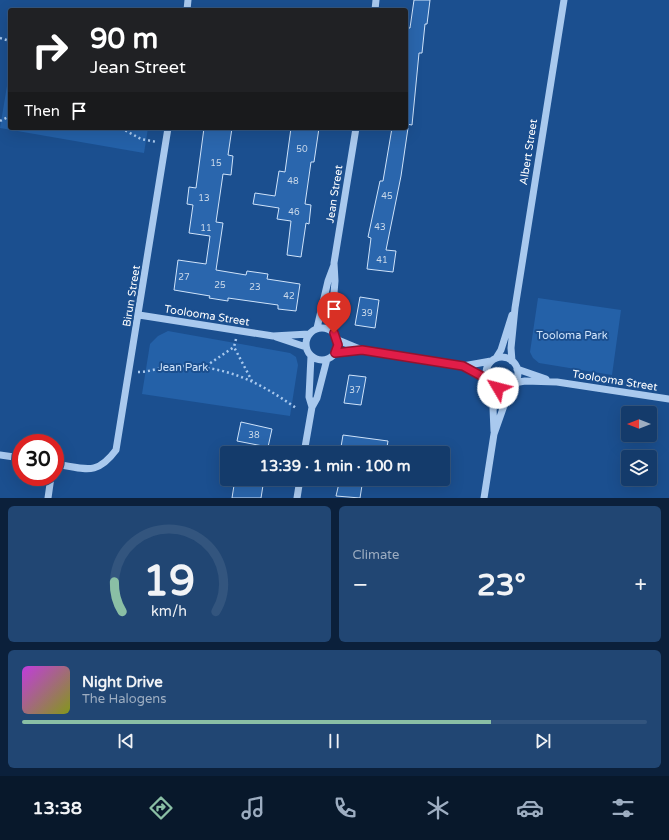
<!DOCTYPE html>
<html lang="en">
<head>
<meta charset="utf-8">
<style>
  body { margin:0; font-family:"Varela Round",sans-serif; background:#214673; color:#f1f3f6; height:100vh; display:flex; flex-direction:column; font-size:15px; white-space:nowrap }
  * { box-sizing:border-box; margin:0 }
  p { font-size:13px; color:#9dadc1 }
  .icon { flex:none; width:22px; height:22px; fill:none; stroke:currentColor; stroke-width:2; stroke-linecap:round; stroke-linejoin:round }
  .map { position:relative; height:498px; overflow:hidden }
  .drawer { display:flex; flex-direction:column; gap:8px; padding:8px; background:#0b203b; flex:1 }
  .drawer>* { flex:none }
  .top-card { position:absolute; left:8px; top:8px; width:400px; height:122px; border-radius:4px; box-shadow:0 4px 16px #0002,0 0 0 1px #33557e; background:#202124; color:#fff; overflow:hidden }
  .needle { width:26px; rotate:270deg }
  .fabs { position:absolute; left:621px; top:406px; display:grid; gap:8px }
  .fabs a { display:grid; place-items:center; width:36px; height:36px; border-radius:4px; background:#143b6b; box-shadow:0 4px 16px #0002,0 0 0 1px #33557e; font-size:20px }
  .speed { position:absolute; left:12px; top:434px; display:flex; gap:8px; font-size:20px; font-weight:700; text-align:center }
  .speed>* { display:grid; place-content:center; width:52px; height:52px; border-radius:50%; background:#143b6b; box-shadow:0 4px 16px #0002,0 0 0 1px #33557e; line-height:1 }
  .speed .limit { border:6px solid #d22; background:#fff; color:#111 }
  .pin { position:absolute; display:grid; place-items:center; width:34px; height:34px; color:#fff; margin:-41px -17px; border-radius:50% 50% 50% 0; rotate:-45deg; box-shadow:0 0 4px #0007 }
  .pin .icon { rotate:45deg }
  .me { position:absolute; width:44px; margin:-22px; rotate:307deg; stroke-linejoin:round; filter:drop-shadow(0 0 3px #0008) }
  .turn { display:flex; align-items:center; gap:14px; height:84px; padding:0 16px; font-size:18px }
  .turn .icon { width:52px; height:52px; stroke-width:2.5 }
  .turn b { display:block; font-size:28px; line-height:34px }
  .then { display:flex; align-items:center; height:38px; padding:0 16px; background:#0003; gap:8px; font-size:15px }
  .big { font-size:30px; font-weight:700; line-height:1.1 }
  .drawer .widget { flex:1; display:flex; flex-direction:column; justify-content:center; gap:6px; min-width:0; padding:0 14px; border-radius:6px; background:#214673 }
  .drawer .dial { align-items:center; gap:0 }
  .dial svg { height:104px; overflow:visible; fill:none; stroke:#33557e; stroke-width:7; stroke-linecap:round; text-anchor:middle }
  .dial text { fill:#f1f3f6; stroke:none }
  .song { display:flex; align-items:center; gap:12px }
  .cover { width:48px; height:48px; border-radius:6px; background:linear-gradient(135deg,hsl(290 70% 55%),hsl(70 70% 35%)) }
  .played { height:4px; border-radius:2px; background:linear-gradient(90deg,#8abfa5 75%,#33557e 75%) }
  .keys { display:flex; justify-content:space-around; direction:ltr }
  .heat { display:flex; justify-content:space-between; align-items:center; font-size:22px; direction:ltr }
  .drawer .tiles { flex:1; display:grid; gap:8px; grid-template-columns:1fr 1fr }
  .widget:last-child { grid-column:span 2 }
  .trip { position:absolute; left:220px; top:446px; width:230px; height:40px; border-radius:4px; background:#143b6b; box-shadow:0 4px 16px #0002,0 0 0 1px #33557e; font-weight:700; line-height:40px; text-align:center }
  .menu { display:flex; height:64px; justify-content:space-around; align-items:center; background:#08182b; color:#9dadc1 }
  .menu .icon { width:28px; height:28px }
  .menu .active { color:#8abfa5 }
  .menu b { font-size:18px; color:#f1f3f6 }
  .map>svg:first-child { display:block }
  .green { fill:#2461a8 }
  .building { fill:#2a66ad; stroke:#cfe3fa }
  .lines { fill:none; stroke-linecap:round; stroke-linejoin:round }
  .path { stroke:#a9c9ee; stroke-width:2.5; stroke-dasharray:2 3; stroke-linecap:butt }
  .minor { stroke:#a9c9ee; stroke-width:7 }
  .route-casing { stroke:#92132f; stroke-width:10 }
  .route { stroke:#e11d48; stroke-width:7 }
  .labels { text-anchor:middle; stroke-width:4; stroke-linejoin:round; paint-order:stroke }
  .number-label { font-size:9px; fill:#cad9ea }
  .street-label { font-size:11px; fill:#fff; stroke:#1b4f8f }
  .park-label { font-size:11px; fill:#cfe3fa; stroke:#1b4f8f }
</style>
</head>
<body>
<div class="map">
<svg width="669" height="498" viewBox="0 0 669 498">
  <rect width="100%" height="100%" fill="#1b4f8f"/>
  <path class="green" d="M10 68V128H148L144 153 0 128Z
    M538 298 621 310 612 375 539 363 533 358 530 352Z
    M168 331 290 353 296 357 298 365 290 416 142 394 150 344 158 336Z"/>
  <path class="building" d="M414 0H430L427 24H425L422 53H419L412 125 406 124V28H410Z
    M204 128H232L228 155 233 156 231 175 223 174 216 222 223 223 216 270 246 275 247 271 268 274 267 279 300 284 296 311 278 309V305L228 298V301L209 298 210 296 174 290 178 260 206 264 210 236 189 233 193 205 187 204 189 187 196 188Z
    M291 128H319L314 162H311L305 204 311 205 309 224 306 223 301 257 287 255 291 221 277 219 279 208 253 204 255 193 275 196 279 171 285 172Z
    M392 128H408L401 176 386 250 396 251 393 272 367 269 371 238 368 237 380 181H383Z
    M360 297 379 300 375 328 355 325Z
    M349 375 366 377 361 405 344 403Z
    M241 422 272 429 268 447 237 441Z
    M343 435 388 441 386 453H340Z
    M235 479H264L261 498H232Z
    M340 479H363L360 498 336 496Z"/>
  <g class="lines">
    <path class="path" d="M0 38 10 41
      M0 121 10 116
      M121 128 141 139 157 142
      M236 339 234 347 252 381
      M206 366 234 347
      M138 372C151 372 163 366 177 366 224 365 258 381 296 408"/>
    <path class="minor" d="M187 10 188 0
      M375 10 376 0
      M139 315 273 336 309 334
      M306 344a16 16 0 1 1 32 0a16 16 0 1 1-32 0Z
      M317 328 328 281 334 265
      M331 330 335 281 334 263 356 128
      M276 337 306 347
      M338 340 362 350 463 366 491 361
      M335 353 360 350
      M311 356 309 397 312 407
      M486 373a16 16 0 1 1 32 0a16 16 0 1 1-32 0Z
      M496 358 501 350 512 315
      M512 361 511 348 515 308 564 0
      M463 366 487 379
      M517 369 546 379
      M514 383 525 381 557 382 669 399
      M492 385 494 431
      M304 453 312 407 317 398 327 359
      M0 455 21 458
      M55 464C85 468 96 477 116 450L168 128
      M48 498 51 477
      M297 498 300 479
      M484 498 494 434 511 386"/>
  </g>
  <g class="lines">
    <defs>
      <path id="route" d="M334 333 338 345 335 353 362 350 463 366 487 379 492 385 498 388"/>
    </defs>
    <use href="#route" class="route-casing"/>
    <use href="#route" class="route"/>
  </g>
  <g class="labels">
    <g class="number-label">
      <text x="302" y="152">50</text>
      <text x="216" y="166">15</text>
      <text x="293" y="184">48</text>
      <text x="387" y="199">45</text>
      <text x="204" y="201">13</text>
      <text x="294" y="215">46</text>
      <text x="380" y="230">43</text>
      <text x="206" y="231">11</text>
      <text x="382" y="263">41</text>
      <text x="184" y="280">27</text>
      <text x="220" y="288">25</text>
      <text x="255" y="290">23</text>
      <text x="289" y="299">42</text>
      <text x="367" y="316">39</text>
      <text x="355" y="393">37</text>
      <text x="254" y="438">38</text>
    </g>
    <g class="street-label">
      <text transform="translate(528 152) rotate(-81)" y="4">Albert Street</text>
      <text transform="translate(334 194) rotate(-81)" y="4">Jean Street</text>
      <text transform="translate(131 296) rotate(-81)" y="4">Birun Street</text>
      <text transform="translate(207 315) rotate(9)" y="4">Toolooma Street</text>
      <text transform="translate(615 380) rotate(9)" y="4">Toolooma Street</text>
    </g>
    <g class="park-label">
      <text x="572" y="339">Tooloma Park</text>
      <text x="183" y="371">Jean Park</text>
    </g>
  </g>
</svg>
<div class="fabs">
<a><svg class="needle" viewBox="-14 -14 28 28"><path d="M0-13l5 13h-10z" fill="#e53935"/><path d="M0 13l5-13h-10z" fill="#9dadc1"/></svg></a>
<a><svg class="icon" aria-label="layers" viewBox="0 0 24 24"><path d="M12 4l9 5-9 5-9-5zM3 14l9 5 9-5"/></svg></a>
</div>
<div class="speed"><div class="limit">30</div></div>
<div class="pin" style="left:334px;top:333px;background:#d93025"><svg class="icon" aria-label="arrive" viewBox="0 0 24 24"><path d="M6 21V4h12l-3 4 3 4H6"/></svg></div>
<svg class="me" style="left:498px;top:388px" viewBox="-20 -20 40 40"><circle r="19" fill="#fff"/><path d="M0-13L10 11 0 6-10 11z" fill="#e11d48"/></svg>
<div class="trip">13:39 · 1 min · 100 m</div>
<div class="top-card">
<div class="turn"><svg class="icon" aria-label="right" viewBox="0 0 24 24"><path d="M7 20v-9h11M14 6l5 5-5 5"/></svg><div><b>90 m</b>Jean Street</div></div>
<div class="then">Then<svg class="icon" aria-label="arrive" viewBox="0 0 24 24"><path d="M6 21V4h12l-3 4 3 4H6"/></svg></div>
</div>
</div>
<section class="drawer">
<div class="tiles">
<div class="widget dial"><svg viewBox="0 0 100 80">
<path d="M14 69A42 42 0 1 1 86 69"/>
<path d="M14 69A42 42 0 0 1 8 46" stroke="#8abfa5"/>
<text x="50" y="56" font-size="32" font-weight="700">19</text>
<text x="50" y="72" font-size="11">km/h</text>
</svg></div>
<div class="widget"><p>Climate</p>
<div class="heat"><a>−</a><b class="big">23°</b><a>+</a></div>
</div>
<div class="widget">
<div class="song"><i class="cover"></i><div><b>Night Drive</b><p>The Halogens</p></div></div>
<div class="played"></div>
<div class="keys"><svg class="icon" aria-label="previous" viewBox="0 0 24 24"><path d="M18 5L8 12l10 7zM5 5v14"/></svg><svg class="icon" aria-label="pause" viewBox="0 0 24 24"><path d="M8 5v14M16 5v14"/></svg><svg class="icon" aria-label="next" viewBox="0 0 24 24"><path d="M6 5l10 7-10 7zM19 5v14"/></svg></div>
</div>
</div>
</section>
<nav class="menu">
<b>13:38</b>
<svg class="icon active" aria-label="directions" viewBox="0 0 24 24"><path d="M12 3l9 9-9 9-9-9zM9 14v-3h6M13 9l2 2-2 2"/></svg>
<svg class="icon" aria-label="music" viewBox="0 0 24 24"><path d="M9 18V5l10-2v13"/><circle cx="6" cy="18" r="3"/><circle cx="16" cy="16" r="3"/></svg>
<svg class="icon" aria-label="phone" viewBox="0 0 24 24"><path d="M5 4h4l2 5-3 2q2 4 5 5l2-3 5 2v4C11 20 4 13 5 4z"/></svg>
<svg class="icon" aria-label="climate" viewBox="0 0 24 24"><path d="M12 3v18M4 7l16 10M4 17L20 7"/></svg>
<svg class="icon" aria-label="car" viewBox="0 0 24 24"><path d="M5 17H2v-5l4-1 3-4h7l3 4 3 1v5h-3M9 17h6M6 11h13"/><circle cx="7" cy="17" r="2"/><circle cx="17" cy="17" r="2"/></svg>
<svg class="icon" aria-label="filters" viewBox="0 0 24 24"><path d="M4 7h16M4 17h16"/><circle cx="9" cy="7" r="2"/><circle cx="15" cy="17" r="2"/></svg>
</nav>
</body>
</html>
